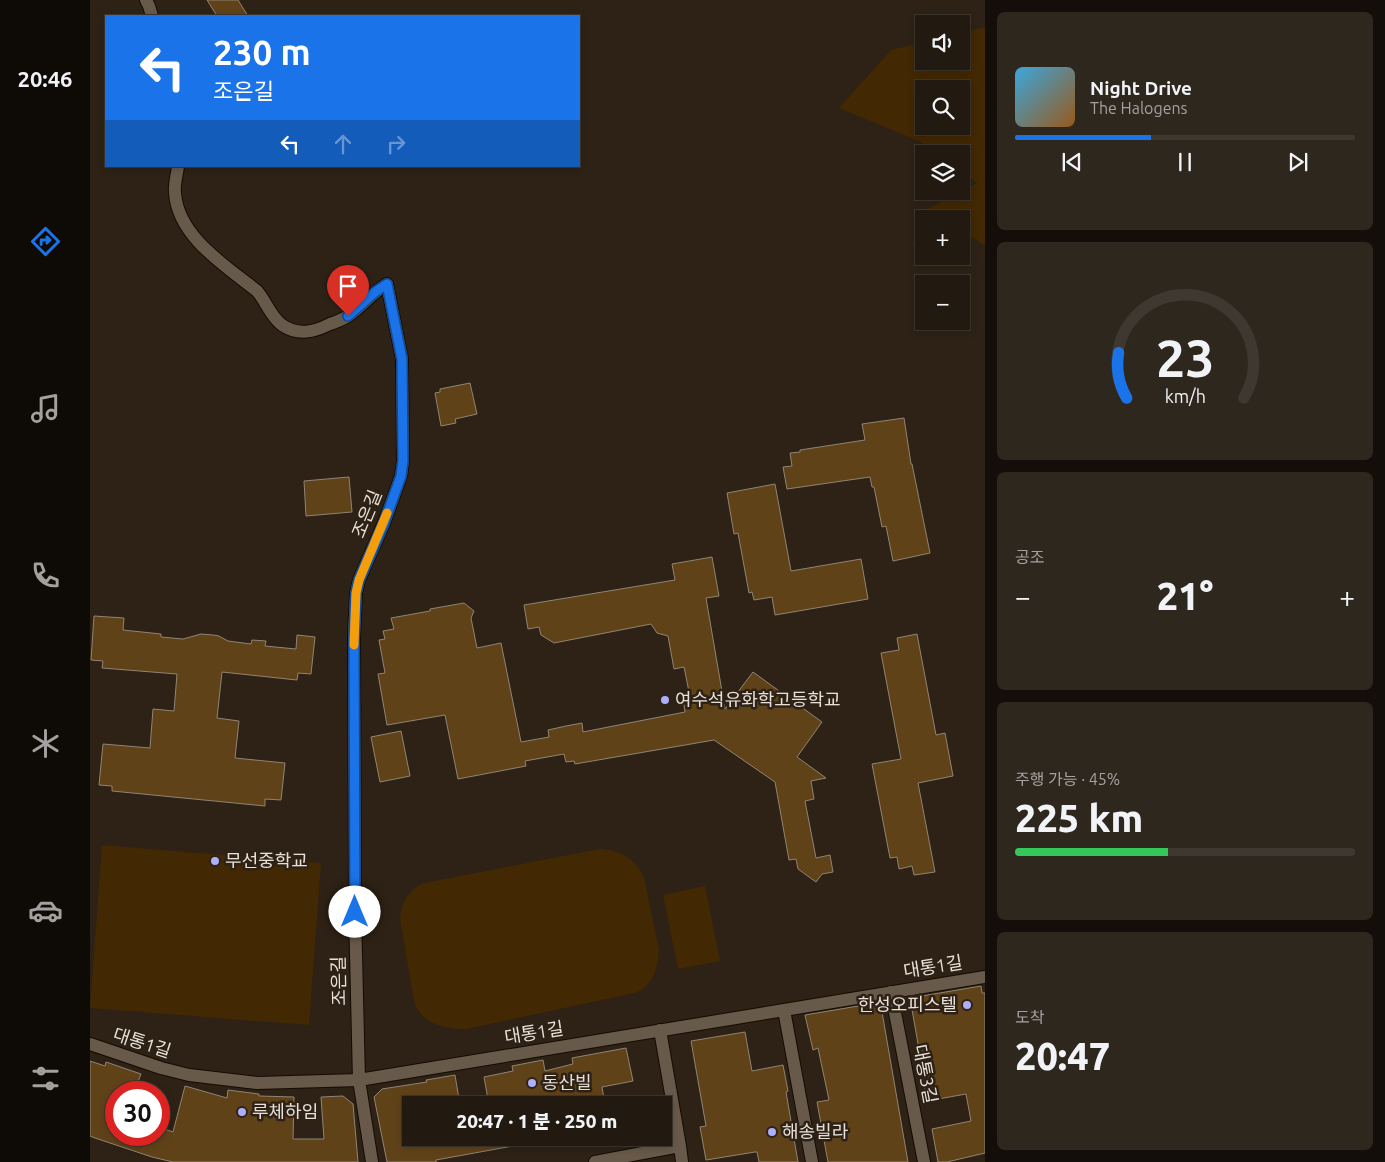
<!DOCTYPE html>
<html lang="ko">
<head>
<meta charset="utf-8">
<style>
  body { margin:0; font-family:Ubuntu,"Noto Sans KR",sans-serif; background:#2e271e; color:#f1f3f6; height:100vh; display:flex; flex-direction:column; font-size:19px; white-space:nowrap }
  * { box-sizing:border-box; margin:0 }
  p { font-size:16px; color:#a2a19f }
  .icon { flex:none; width:28px; height:28px; fill:none; stroke:currentColor; stroke-width:2; stroke-linecap:round; stroke-linejoin:round }
  .map { position:relative; flex:1; overflow:hidden }
  .side { display:flex; flex-direction:column; gap:12px; padding:12px; background:#130e09; width:400px }
  .side>* { flex:none }
  .hud { position:absolute; left:15px; top:15px; width:475px; height:152px; border-radius:0px; box-shadow:0 2px 8px #0003,0 0 0 1px #3f3830; background:#1a73e8; color:#fff; overflow:hidden }
  .controls { position:absolute; left:825px; top:15px; display:grid; gap:10px }
  .controls a { display:grid; place-items:center; width:55px; height:55px; border-radius:0px; background:#221a10; box-shadow:0 2px 8px #0003,0 0 0 1px #3f3830; font-size:25px }
  .speed { position:absolute; left:15px; top:1081px; display:flex; gap:10px; font-size:25px; font-weight:700; text-align:center }
  .speed>* { display:grid; place-content:center; width:65px; height:65px; border-radius:50%; background:#221a10; box-shadow:0 2px 8px #0003,0 0 0 1px #3f3830; line-height:1 }
  .speed .limit { border:8px solid #d22; background:#fff; color:#111 }
  .pin { position:absolute; display:grid; place-items:center; width:42px; height:42px; color:#fff; margin:-51px -21px; border-radius:50% 50% 50% 0; rotate:-45deg; box-shadow:0 0 5px #0007 }
  .pin .icon { rotate:45deg }
  .me { position:absolute; width:55px; margin:-28px; rotate:0deg; stroke-linejoin:round; filter:drop-shadow(0 0 4px #0008) }
  .turn { display:flex; align-items:center; gap:18px; height:105px; padding:0 25px; font-size:22px }
  .turn .icon { width:65px; height:65px; stroke-width:2.5 }
  .turn b { display:block; font-size:35px; line-height:42px }
  .lanes { display:flex; align-items:center; height:48px; padding:0 25px; background:#0003; justify-content:center; gap:25px; direction:ltr }
  .lanes .off { opacity:.35 }
  .big { font-size:38px; font-weight:800; line-height:1.1 }
  .side .widget { flex:1; display:flex; flex-direction:column; justify-content:center; gap:8px; min-width:0; padding:0 18px; border-radius:8px; background:#2e271e }
  .side .dial { align-items:center; gap:0 }
  .dial svg { height:130px; overflow:visible; fill:none; stroke:#3f3830; stroke-width:7; stroke-linecap:round; text-anchor:middle }
  .dial text { fill:#f1f3f6; stroke:none }
  .song { display:flex; align-items:center; gap:15px }
  .cover { width:60px; height:60px; border-radius:8px; background:linear-gradient(135deg,hsl(200 70% 55%),hsl(30 70% 35%)) }
  .played { height:5px; border-radius:2px; background:linear-gradient(90deg,#1a73e8 40%,#3f3830 40%) }
  .keys { display:flex; justify-content:space-around; direction:ltr }
  .heat { display:flex; justify-content:space-between; align-items:center; font-size:28px; direction:ltr }
  .charge { height:8px; border-radius:4px; background:linear-gradient(90deg,#34c759 45%,#3f3830 0) }
  .trip { position:absolute; left:312px; top:1096px; width:270px; height:50px; border-radius:0px; background:#221a10; box-shadow:0 2px 8px #0003,0 0 0 1px #3f3830; font-weight:800; line-height:50px; text-align:center }
  main { display:flex; flex:1; min-height:0 }
  .tabs { display:flex; flex-direction:column; width:90px; justify-content:space-around; align-items:center; background:#0e0a06; color:#a2a19f }
  .tabs .icon { width:35px; height:35px }
  .tabs .selected { color:#1a73e8 }
  .tabs b { font-size:22px; color:#f1f3f6 }
  .map>svg:first-child { display:block }
  .green { fill:#422803; fill-rule:evenodd }
  .building { fill:#604219; stroke:#918473 }
  .lines { fill:none; stroke-linecap:round; stroke-linejoin:round }
  .minor-casing { stroke:#150b02; stroke-width:14 }
  .minor { stroke:#675a4b; stroke-width:12 }
  .route-casing { stroke:#114b97; stroke-width:12 }
  .route { stroke:#1a73e8; stroke-width:9 }
  .slow { stroke:#f59e0b; stroke-width:9 }
  .poi-dot { fill:#acaffb; stroke:#2d2215; stroke-width:2 }
  .labels { text-anchor:middle; stroke-width:5; stroke-linejoin:round; paint-order:stroke }
  .street-label { font-size:18px; fill:#e8e0d8; stroke:#2d2215 }
  .poi-label { font-size:18px; fill:#e8e0d8; stroke:#2d2215; text-anchor:start }
</style>
</head>
<body>
<main>
<nav class="tabs">
<b>20:46</b>
<svg class="icon selected" aria-label="directions" viewBox="0 0 24 24"><path d="M12 3l9 9-9 9-9-9zM9 14v-3h6M13 9l2 2-2 2"/></svg>
<svg class="icon" aria-label="music" viewBox="0 0 24 24"><path d="M9 18V5l10-2v13"/><circle cx="6" cy="18" r="3"/><circle cx="16" cy="16" r="3"/></svg>
<svg class="icon" aria-label="phone" viewBox="0 0 24 24"><path d="M5 4h4l2 5-3 2q2 4 5 5l2-3 5 2v4C11 20 4 13 5 4z"/></svg>
<svg class="icon" aria-label="climate" viewBox="0 0 24 24"><path d="M12 3v18M4 7l16 10M4 17L20 7"/></svg>
<svg class="icon" aria-label="car" viewBox="0 0 24 24"><path d="M5 17H2v-5l4-1 3-4h7l3 4 3 1v5h-3M9 17h6M6 11h13"/><circle cx="7" cy="17" r="2"/><circle cx="17" cy="17" r="2"/></svg>
<svg class="icon" aria-label="filters" viewBox="0 0 24 24"><path d="M4 7h16M4 17h16"/><circle cx="9" cy="7" r="2"/><circle cx="15" cy="17" r="2"/></svg>
</nav>
<div class="map">
<svg width="895" height="1162" viewBox="0 0 895 1162">
  <rect width="100%" height="100%" fill="#2d2215"/>
  <path class="green" d="M895 27V246L871 229V219H834V235L822 247 832 212 887 183 871 171V154H847L831 142 749 108 801 50 834 42V61H871V33ZM834 89H871V126H834Z
    M12 845 231 863 219 1025 0 1008Z
    M509 849C527 849 547 859 554 877L569 950C568 968 563 986 545 993L376 1029C355 1029 331 1024 324 1001L310 919C311 903 319 889 334 883Z
    M615 886 630 961 588 969 573 895Z"/>
  <path class="building" d="M117 0H148L158 16H127Z
    M380 383 387 414 365 419 366 423 351 426 345 393 350 392V389Z
    M814 418 821 464H822L840 553 803 561 796 526 792 527 784 487H782L780 477 697 489 693 467 702 466 700 453 710 452V450L775 440 772 424Z
    M259 477 262 512 216 516 214 481Z
    M685 484 701 571 771 559 778 599 685 615 682 597 664 600 662 592 659 593 648 533 644 534 637 493Z
    M622 557 629 596 616 598 635 709 663 672 732 722 707 757 736 778 721 781 724 799 715 801 726 858 740 855 743 872 732 874 726 882 708 869 706 859 699 860 685 782 624 740 485 764 484 761 476 762 474 754 435 761 436 766 368 779 355 715 297 725 288 674 295 673 289 640 295 639 293 631 304 629 301 618 340 611V609L374 603 384 611 381 618 387 648 411 643 431 742 459 737 458 730 476 726 492 723 493 732 595 712 593 699 600 697 594 667 584 669 578 636 567 633 561 624 464 643 451 635 449 627 438 629 434 605 585 580 582 564Z
    M4 616 34 618 33 630 71 634V637L93 639 111 634 123 635 129 636 138 641 161 644 162 640 176 641 175 646 206 649 207 635 225 637 221 674 208 673 207 680 132 672 127 718 149 721 145 758 195 763 191 800 175 799V806L22 791V786L9 785 13 744 60 748 63 709 84 711 87 674 12 668 13 661 1 660Z
    M827 634 846 735 855 733 863 776 828 783 845 872 824 875 822 866 809 869 807 857 800 858 782 764 811 759 791 653 809 650 807 638Z
    M311 731 320 776 290 782 281 737Z
    M891 986 892 993H895V1153L857 1162H848L842 1129 881 1121 876 1094 837 1101 833 1078H834L820 998Z
    M780 1004 792 1012 818 1162H738L727 1102 739 1100 728 1048 723 1050 715 1015Z
    M655 1032 662 1071 693 1065 698 1091 696 1092 708 1162H669L667 1152H665L616 1160 610 1127 616 1126 601 1041Z
    M536 1048 543 1081 512 1087 515 1105H479L477 1096 433 1105H430V1102L414 1105H399L394 1077 423 1071 422 1066 453 1060 455 1071 483 1064 482 1058Z
    M0 1061 15 1066 16 1062 51 1074 44 1092H26V1135H69V1127L83 1132 95 1086 137 1098 138 1090 169 1094V1096L204 1097 203 1139H234L231 1097 253 1096 263 1104 268 1162H83L62 1157 5 1138 0 1136Z
    M365 1075 370 1105H321V1138H422L423 1146 346 1160V1162H297L284 1097 292 1089 337 1082 336 1080Z"/>
  <g class="lines">
    <defs>
      <path id="minor" d="M56 0 59 6 62 16
        M88 166C87 175 84 184 85 193 88 237 136 266 167 291 176 301 180 316 192 325 208 336 224 332 240 324 246 322 252 320 258 316 272 306 281 294 297 284L312 359 313 461 311 476 294 523 269 580 266 593 264 637 265 912 269 1080 282 1162
        M801 992 834 1162
        M694 1010 722 1162
        M570 1030 590 1146
        M0 1044 71 1068 99 1075 167 1083 269 1080 895 977
        M505 1162 590 1146 592 1162"/>
    </defs>
    <use href="#minor" class="minor-casing"/>
    <use href="#minor" class="minor"/>
  </g>
  <g class="lines">
    <defs>
      <path id="route" d="M258 316 285 292 297 284 312 359 313 461 311 476 294 523 269 580 266 593 264 637 265 912"/>
    </defs>
    <use href="#route" class="route-casing"/>
    <use href="#route" class="route"/>
    <path class="slow" d="M264 645 266 593 269 580 297 513"/>
  </g>
  <g class="poi-dot">
    <circle cx="575" cy="700" r="5"/>
    <circle cx="125" cy="861" r="5"/>
    <circle cx="877" cy="1005" r="5"/>
    <circle cx="442" cy="1083" r="5"/>
    <circle cx="152" cy="1112" r="5"/>
    <circle cx="682" cy="1132" r="5"/>
  </g>
  <g class="labels">
    <g class="street-label">
      <text transform="translate(277 514) rotate(-68)" y="6">조은길</text>
      <text transform="translate(843 967) rotate(-9)" y="6">대통1길</text>
      <text transform="translate(249 981) rotate(-91)" y="6">조은길</text>
      <text transform="translate(444 1033) rotate(-9)" y="6">대통1길</text>
      <text transform="translate(52 1043) rotate(18)" y="6">대통1길</text>
      <text transform="translate(835 1074) rotate(79)" y="6">대통3길</text>
    </g>
    <g class="poi-label">
      <text x="585" y="706">여수석유화학고등학교</text>
      <text x="135" y="867">무선중학교</text>
      <text x="867" y="1011" text-anchor="end">한성오피스텔</text>
      <text x="452" y="1089">동산빌</text>
      <text x="162" y="1118">루체하임</text>
      <text x="692" y="1138">해송빌라</text>
    </g>
  </g>
</svg>
<div class="controls">
<a><svg class="icon" aria-label="sound" viewBox="0 0 24 24"><path d="M4 9h4l5-4v14l-5-4H4zM17 9q2 3 0 6"/></svg></a>
<a><svg class="icon" aria-label="search" viewBox="0 0 24 24"><circle cx="10" cy="10" r="6"/><path d="M15 15l6 6"/></svg></a>
<a><svg class="icon" aria-label="layers" viewBox="0 0 24 24"><path d="M12 4l9 5-9 5-9-5zM3 14l9 5 9-5"/></svg></a>
<a>+</a>
<a>−</a>
</div>
<div class="speed"><div class="limit">30</div></div>
<div class="pin" style="left:258px;top:316px;background:#d93025"><svg class="icon" aria-label="arrive" viewBox="0 0 24 24"><path d="M6 21V4h12l-3 4 3 4H6"/></svg></div>
<svg class="me" style="left:265px;top:912px" viewBox="-20 -20 40 40"><circle r="19" fill="#fff"/><path d="M0-13L10 11 0 6-10 11z" fill="#1a73e8"/></svg>
<div class="trip">20:47 · 1 분 · 250 m</div>
<div class="hud">
<div class="turn"><svg class="icon" aria-label="left" viewBox="0 0 24 24"><path d="M17 20v-9H6M10 6l-5 5 5 5"/></svg><div><b>230 m</b>조은길</div></div>
<div class="lanes"><svg class="icon" aria-label="left" viewBox="0 0 24 24"><path d="M17 20v-9H6M10 6l-5 5 5 5"/></svg><svg class="icon off" aria-label="ahead" viewBox="0 0 24 24"><path d="M12 20V5M6 11l6-6 6 6"/></svg><svg class="icon off" aria-label="right" viewBox="0 0 24 24"><path d="M7 20v-9h11M14 6l5 5-5 5"/></svg></div>
</div>
</div>
<section class="side">
<div class="widget">
<div class="song"><i class="cover"></i><div><b>Night Drive</b><p>The Halogens</p></div></div>
<div class="played"></div>
<div class="keys"><svg class="icon" aria-label="previous" viewBox="0 0 24 24"><path d="M18 5L8 12l10 7zM5 5v14"/></svg><svg class="icon" aria-label="pause" viewBox="0 0 24 24"><path d="M8 5v14M16 5v14"/></svg><svg class="icon" aria-label="next" viewBox="0 0 24 24"><path d="M6 5l10 7-10 7zM19 5v14"/></svg></div>
</div>
<div class="widget dial"><svg viewBox="0 0 100 80">
<path d="M14 69A42 42 0 1 1 86 69"/>
<path d="M14 69A42 42 0 0 1 9 41" stroke="#1a73e8"/>
<text x="50" y="56" font-size="32" font-weight="700">23</text>
<text x="50" y="72" font-size="11">km/h</text>
</svg></div>
<div class="widget"><p>공조</p>
<div class="heat"><a>−</a><b class="big">21°</b><a>+</a></div>
</div>
<div class="widget"><p>주행 가능 · 45%</p><b class="big">225 km</b><div class="charge"></div></div>
<div class="widget"><p>도착</p><b class="big">20:47</b></div>
</section>
</main>
</body>
</html>
